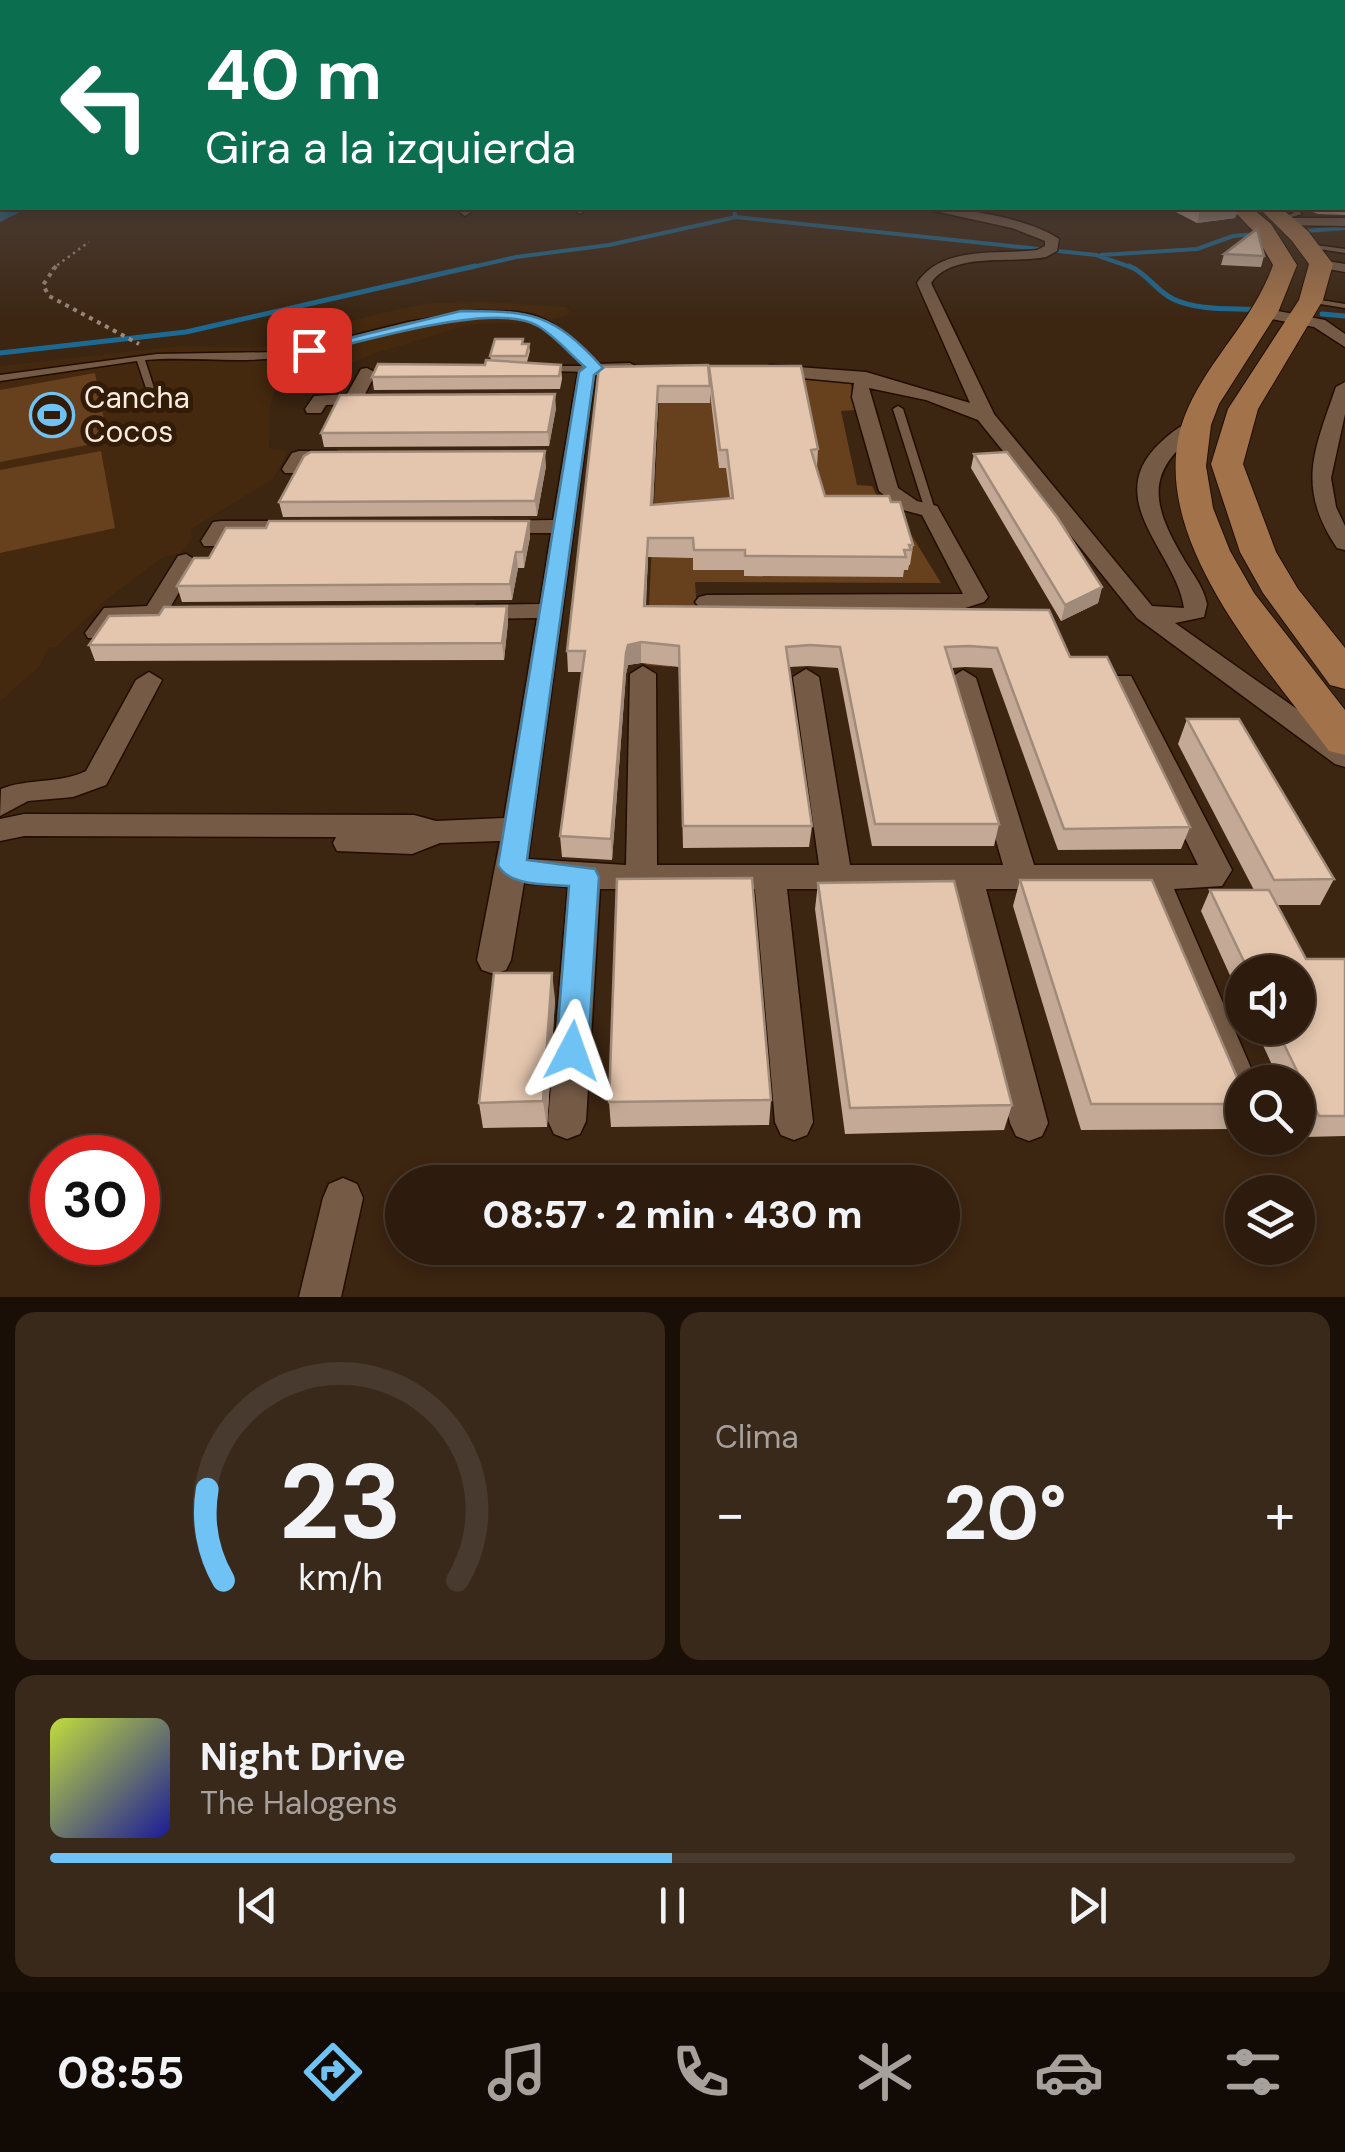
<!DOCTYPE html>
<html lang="es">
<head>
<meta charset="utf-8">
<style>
  body { margin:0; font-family:"DM Sans",sans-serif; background:#39291b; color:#f1f3f6; height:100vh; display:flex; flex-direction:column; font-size:38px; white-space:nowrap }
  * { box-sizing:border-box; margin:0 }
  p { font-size:32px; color:#a7a19d }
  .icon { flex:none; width:55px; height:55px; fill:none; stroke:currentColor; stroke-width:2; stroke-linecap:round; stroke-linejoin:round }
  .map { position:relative; height:1297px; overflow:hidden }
  .drawer { display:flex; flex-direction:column; gap:15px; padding:15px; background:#190f07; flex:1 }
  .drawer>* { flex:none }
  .banner { position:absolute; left:0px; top:0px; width:1345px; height:210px; box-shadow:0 5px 15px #0003,0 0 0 2px #483a2e; background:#0b6e4f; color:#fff; overflow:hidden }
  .tools { position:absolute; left:1225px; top:955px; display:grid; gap:20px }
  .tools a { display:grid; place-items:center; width:90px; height:90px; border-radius:50%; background:#2d1c0d; box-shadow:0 5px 15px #0003,0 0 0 2px #483a2e; font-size:50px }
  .speed { position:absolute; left:30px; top:1135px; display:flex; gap:20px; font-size:50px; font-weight:700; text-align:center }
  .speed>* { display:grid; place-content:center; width:130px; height:130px; border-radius:50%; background:#2d1c0d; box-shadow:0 5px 15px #0003,0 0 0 2px #483a2e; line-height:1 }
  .speed .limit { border:15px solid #d22; background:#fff; color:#111 }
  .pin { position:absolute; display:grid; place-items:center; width:85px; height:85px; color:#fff; margin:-42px; border-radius:20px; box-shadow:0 5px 15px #0006 }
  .me { position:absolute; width:110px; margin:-55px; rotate:4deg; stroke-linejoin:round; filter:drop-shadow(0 0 8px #0008) }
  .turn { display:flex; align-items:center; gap:35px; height:210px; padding:0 40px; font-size:45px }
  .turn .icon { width:130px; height:130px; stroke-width:2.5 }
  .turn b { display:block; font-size:70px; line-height:85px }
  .big { font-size:75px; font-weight:800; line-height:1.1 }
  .drawer .widget { flex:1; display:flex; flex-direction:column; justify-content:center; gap:15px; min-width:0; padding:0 35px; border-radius:20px; background:#39291b }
  .drawer .dial { align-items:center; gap:0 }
  .dial svg { height:260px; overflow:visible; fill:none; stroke:#483a2e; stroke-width:7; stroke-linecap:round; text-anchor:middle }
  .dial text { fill:#f1f3f6; stroke:none }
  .song { display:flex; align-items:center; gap:30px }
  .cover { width:120px; height:120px; border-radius:15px; background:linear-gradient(135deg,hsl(70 70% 55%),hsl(240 70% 35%)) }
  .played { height:10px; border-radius:5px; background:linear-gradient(90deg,#6fc2f4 50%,#483a2e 50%) }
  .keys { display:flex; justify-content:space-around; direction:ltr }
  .heat { display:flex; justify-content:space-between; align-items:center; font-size:55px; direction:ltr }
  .drawer .tiles { flex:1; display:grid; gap:15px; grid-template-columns:1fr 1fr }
  .widget:last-child { grid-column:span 2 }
  .trip { position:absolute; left:385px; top:1165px; width:575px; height:100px; border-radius:50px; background:#2d1c0d; box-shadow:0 5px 15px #0003,0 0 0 2px #483a2e; font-weight:800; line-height:100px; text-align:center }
  .tab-bar { display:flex; height:160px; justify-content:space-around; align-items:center; background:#120b05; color:#a7a19d }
  .tab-bar .icon { width:70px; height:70px }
  .tab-bar .active { color:#6fc2f4 }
  .tab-bar b { font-size:45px; color:#f1f3f6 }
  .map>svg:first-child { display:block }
  .built { fill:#45290f }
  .green { fill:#67401e }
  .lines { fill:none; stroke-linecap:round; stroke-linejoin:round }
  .stream-far1 { stroke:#1c6a93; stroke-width:4 }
  .stream { stroke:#1c6a93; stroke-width:5 }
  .river { fill:#1c6a93; fill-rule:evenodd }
  .lane-casing { stroke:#220d00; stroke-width:3 }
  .street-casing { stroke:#220d00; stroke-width:3 }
  .primary-casing { stroke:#220d00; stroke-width:2 }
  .path-far1 { stroke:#9c8879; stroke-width:2.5; stroke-dasharray:2.5 4; stroke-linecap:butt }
  .path { stroke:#9c8879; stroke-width:4; stroke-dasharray:4 5; stroke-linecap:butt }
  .lane { fill:#755b46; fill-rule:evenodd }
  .street { fill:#755b46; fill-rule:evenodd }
  .primary { fill:#a2734b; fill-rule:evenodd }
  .wall { fill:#c4aa96; fill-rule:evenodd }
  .shaded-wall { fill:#a08b7a }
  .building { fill:#e4c6ae; stroke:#a08b7a; stroke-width:2.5 }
  .route { fill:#6fc2f4; stroke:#487e9f; stroke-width:2.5 }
  .labels { text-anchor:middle; stroke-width:10; stroke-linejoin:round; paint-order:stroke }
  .far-poi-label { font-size:30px; fill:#fbebdf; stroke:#321b07; text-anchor:start }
</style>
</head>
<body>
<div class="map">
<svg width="1345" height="1297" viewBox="0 0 1345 1297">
  <rect width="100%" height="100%" fill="#3c2511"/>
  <path class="built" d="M488 302 566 307 570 312 566 316 529 323 472 324 376 353 331 372 277 385 270 406 269 448 288 451 273 479 191 529 192 539 181 553 163 557 107 599 56 647H49L39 667 0 701V366L180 346 252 348 291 344 328 335 354 320 400 309 432 303Z"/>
  <path class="green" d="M95 373 108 441 0 462V390Z
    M798 376 850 381 856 410 841 411 857 485 872 486 879 500 896 510 941 583 695 582 698 627 667 635 670 667 646 665 660 384Z
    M101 451 115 528 0 553V470Z"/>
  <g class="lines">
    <path class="stream-far1" d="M736 217 1096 255 1136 269
      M1306 231 1345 228
      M1101 255 1197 249 1233 236 1259 234
      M464 269 516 257 609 245 736 217 733 208"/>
    <path class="stream" d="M1129 266C1147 273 1156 291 1173 299 1198 311 1234 308 1260 310
      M1322 314 1345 316
      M0 353 186 332 475 266"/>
    <path class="river" d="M0 206 2 208H28L0 222Z"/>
    <defs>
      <path id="lane" d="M1287 208H1294L1302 214 1281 220V218L1294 213Z
        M1308 244 1345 249V253L1306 247 1305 246Z
        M1308 298 1345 304V308L1308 302Z
        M475 311C496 311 518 310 538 317 562 325 582 352 599 369L595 372 545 371 544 369 548 366H587C572 351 556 329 535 321 464 297 356 345 284 357 238 364 191 356 145 360L154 388 150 391 146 388 137 361 0 381V375L157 354 278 352 308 347 408 322Z
        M898 406 903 409 935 510 934 512H926L925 510 893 409Z"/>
      <path id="street" d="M455 208H468L471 212 465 216Z
        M572 208H585L586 210 580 214Z
        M921 208C957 206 1029 218 1059 239L1057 251 1046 257C1013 264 952 251 931 283L994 414 1152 606 1184 608C1177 553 1099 499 1161 442 1172 432 1187 419 1202 422V430C1147 468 1149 500 1182 556 1191 572 1203 585 1207 604L1204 617 1175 623 1345 743V767L1335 764 1137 618 978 420 926 400 869 388 898 488 917 501 937 506 988 597 984 602 962 609 699 607 695 602 699 597 707 595 963 594 922 515 903 510 879 491 852 397 854 383 770 375 761 370 770 365 866 372 970 403 917 283C942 245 997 255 1037 250L1045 246V241L1012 228Z
        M1287 218H1345V226L1282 225 1280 222Z
        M1321 260 1345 264V272L1316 267V261Z
        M1267 309 1325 320 1345 334V347L1314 327 1261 317V311Z
        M595 364 630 363 639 368 630 373 595 375 528 859 626 865 630 674 643 666 656 674 657 865H819L793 677 806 669 819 677 850 865H1003L950 678 963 670 976 678 1034 865H1198L1109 682 1113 676H1131L1232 870 1222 886 1174 889 1257 1082H1242V1107L1229 1102 1142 889H986L1048 1123 1042 1136 1029 1141 1016 1136 1010 1123 954 889H787L813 1122 807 1135 794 1140 781 1135 775 1122 755 889H600L586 1121 580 1134 567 1139 554 1134 548 1121 568 887 524 883 511 960 506 970 494 974 482 970 477 960 500 841 440 843 412 854 337 851 333 843 336 837 24 836 0 841V819L24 814 414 815 436 821 504 818 537 618 477 619 465 612 477 605 540 604 551 533H495L484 527 495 521 553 520 578 372Z
        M367 368 376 373 365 394 373 395V403L326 405 321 413H307L305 409 314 396 347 394 361 369Z
        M1345 382V414L1331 478 1336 507 1345 526V550L1337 548C1296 487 1314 451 1336 387Z
        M299 451H336L346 457 336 463H305L299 473H285L282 469 292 453Z
        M221 521H300L311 527 300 533H228L220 546H204L201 541 213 522Z
        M186 554 197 561 171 606 200 608 204 613 200 618 119 620 106 638H88L85 633 104 608 147 606 178 556Z
        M149 672 162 680 106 785 73 797 28 801 0 816 1 789C28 778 60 784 86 771L136 680Z
        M343 1178 357 1184 363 1198 341 1297H299L323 1198 329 1184Z"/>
      <path id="primary" d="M1231 208H1252L1271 224 1297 265 1279 310 1219 404 1211 425 1206 466 1213 508 1230 551 1254 593 1345 710V755L1329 751C1264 663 1135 526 1188 408 1211 357 1254 319 1273 265L1254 232Z
        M1259 208H1281L1308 231 1333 264 1323 300 1258 409 1243 464 1276 552 1298 589 1345 648V689L1330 685 1263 593 1240 552 1211 464 1228 409 1299 300 1309 264 1292 241Z"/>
    </defs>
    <use href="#lane" class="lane-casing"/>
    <use href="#street" class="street-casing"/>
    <use href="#primary" class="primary-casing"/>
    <path class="path-far1" d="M52 269 89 242"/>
    <path class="path" d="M56 266 43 285 49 296 139 344"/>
    <use href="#lane" class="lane"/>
    <use href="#street" class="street"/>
    <use href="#primary" class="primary"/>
  </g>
  <path class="wall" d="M1342 143H1345V215L1318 214 1302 208H1342Z
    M1168 208H1239L1235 218 1197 223Z
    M1224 254 1264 256 1261 267 1221 265Z
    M523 339V344H529L530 351 527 362 561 365 562 379 560 389 374 390 372 377 485 365 491 360 490 356Z
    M708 365 818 449 817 468 825 496 891 502 913 545 910 565H909L908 570H904L903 577 744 576V570H693V558L648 557 646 606 1049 610 1070 657 1190 827 1181 849 1058 850 992 668 965 667 952 668 999 824 994 846H872L838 668 808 666 789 667 812 826 809 847 683 848 679 667 641 663 628 665 626 674 612 860 562 857 560 836 582 672H568L567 651 599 367ZM710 393 719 468H726L730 499 653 505 658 403H710Z
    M556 408 549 446 324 447 321 433Z
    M974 454 1102 587 1098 603 1061 621 971 468Z
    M546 466 537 516 283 517 279 502Z
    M529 521 530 537 524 568H518L512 600 182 602 177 586 266 528Z
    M507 606 508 622 504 660 95 661 89 645 159 615Z
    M1187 719 1334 879 1320 905H1278L1306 959H1345V1136L1305 1137 1298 1120V1082H1280L1255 1028H1298V972H1242V1002L1201 911 1210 890H1254L1178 744Z
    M1020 880 1242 1089V1116L1235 1129 1081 1130 1013 906Z
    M818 883 1012 1105 1004 1130 845 1134 815 909Z
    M555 999 547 1127 483 1128 479 1103Z
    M771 1100 769 1125 611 1127 609 1102Z"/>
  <path class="shaded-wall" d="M1227 208H1239L1235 218 1197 223 1200 211Z
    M658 386V403L652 524 651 505Z
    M555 394 556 408 549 446 548 432Z
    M545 451 546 466 537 516 535 501Z
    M529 521 530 537 524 568 523 552Z
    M648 538V557L644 627V606Z
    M516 552 518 568 512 600 510 584Z
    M1102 587 1098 603 1061 621 1065 605Z
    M507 606 508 622 504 660 502 643Z
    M641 642V663L628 665 626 674 612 860 611 839 626 653 628 645Z
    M552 973 555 999 547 1127 543 1101Z"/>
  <path class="building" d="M1342 143H1345V158L1343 159 1344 168H1345V203H1342Z
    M1194 208H1227L1200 211Z
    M1257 229 1264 256 1224 254Z
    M495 339H523L522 344H529L526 356H490Z
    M486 360 561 365 559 376 372 377 378 364 485 365Z
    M708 365 710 386H658L651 505 733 498 727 450H720L709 366H801L818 449 811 450 825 496H889L891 502H900L913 545H909L911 550H904L906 557 745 556V550H694L693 538H648L644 606 1049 610 1070 657H1107L1190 827 1064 829 997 648 969 646 945 647 999 824H875L840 647 810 645 786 647 812 826H683L679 646 641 642 628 645 626 653 611 839 560 836 585 651H567L599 367Z
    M555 394 548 432 321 433 340 395Z
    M545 451 535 501 279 502 304 456 311 452Z
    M1007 452 1057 517 1102 587 1065 605 974 454Z
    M269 521H529L523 552H516L510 584 177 586 194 558H209L226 528H266Z
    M507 606 502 643 89 645 109 616 159 615 164 607Z
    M1187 719H1239L1334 879 1274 880Z
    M752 878 771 1100 609 1102 617 879Z
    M1020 880H1152L1242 1089V1104H1091Z
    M954 881 1012 1105 850 1108 818 883Z
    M1210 890H1269L1306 959H1345V1116H1319L1276 1028H1298V972H1249Z
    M494 973H552L543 1101 479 1103Z"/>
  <linearGradient id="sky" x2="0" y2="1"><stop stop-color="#211409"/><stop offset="0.44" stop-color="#504643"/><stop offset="1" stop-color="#504643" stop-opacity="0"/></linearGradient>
  <rect width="1345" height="324" fill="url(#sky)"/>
  <path class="route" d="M461 311C533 311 553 313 603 368L594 375 527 860 595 869 599 877 588 1051 584 1062 572 1066 560 1062 556 1051 569 886C547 884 510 887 498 865L579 372 585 367C570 354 555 336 538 326 496 300 358 343 309 354L301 350Z"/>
  <defs>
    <symbol id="stadium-ring" viewBox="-11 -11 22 22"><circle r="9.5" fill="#321b07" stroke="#6fc2f4" stroke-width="1.5"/><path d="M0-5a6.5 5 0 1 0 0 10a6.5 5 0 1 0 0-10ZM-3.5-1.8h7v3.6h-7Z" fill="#6fc2f4"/></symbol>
  </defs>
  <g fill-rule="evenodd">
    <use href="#stadium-ring" x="27" y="390" width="50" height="50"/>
  </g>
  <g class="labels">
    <g class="far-poi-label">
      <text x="84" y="408">Cancha<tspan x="84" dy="34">Cocos</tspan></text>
    </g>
  </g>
</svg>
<div class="tools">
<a><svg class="icon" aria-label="sound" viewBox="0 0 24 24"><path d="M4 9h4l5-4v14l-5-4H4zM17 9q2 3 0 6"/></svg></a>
<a><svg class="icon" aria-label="search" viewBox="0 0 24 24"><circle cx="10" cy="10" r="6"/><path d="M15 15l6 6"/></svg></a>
<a><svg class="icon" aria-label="layers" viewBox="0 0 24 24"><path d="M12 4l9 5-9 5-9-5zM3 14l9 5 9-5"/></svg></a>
</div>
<div class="speed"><div class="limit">30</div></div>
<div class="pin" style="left:309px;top:350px;background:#d93025"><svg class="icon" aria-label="arrive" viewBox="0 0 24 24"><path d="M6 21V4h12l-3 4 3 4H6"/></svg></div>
<svg class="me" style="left:572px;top:1051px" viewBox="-20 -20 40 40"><path d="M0-17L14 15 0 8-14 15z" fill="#6fc2f4" stroke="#fff" stroke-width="4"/></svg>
<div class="trip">08:57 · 2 min · 430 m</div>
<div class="banner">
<div class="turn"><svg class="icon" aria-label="left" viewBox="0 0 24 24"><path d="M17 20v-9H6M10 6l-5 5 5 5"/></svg><div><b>40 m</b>Gira a la izquierda</div></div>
</div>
</div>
<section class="drawer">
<div class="tiles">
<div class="widget dial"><svg viewBox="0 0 100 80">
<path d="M14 69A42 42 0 1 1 86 69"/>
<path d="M14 69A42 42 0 0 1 9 41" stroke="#6fc2f4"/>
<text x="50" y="56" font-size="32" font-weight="700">23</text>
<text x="50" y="72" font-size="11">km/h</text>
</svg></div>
<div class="widget"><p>Clima</p>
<div class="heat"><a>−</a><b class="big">20°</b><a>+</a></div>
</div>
<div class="widget">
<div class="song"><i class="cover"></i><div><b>Night Drive</b><p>The Halogens</p></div></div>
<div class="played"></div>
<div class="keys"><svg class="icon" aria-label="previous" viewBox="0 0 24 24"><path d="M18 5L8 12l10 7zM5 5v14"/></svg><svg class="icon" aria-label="pause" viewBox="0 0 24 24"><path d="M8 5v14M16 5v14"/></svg><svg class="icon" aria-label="next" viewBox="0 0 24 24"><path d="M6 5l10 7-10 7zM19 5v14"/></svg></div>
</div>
</div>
</section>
<nav class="tab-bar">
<b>08:55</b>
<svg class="icon active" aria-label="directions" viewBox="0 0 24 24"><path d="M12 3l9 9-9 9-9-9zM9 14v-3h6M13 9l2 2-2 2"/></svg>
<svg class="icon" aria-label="music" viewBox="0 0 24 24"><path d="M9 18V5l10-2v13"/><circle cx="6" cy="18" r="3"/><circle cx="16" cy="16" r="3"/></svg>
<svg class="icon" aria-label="phone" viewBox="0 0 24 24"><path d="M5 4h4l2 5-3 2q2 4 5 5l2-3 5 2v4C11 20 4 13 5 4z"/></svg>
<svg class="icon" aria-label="climate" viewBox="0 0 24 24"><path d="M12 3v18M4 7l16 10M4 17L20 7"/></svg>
<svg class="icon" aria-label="car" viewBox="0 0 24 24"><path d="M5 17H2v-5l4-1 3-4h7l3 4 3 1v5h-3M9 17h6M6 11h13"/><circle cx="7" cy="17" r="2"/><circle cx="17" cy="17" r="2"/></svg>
<svg class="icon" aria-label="filters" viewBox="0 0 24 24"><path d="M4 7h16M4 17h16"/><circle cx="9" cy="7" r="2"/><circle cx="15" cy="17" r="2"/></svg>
</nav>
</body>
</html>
